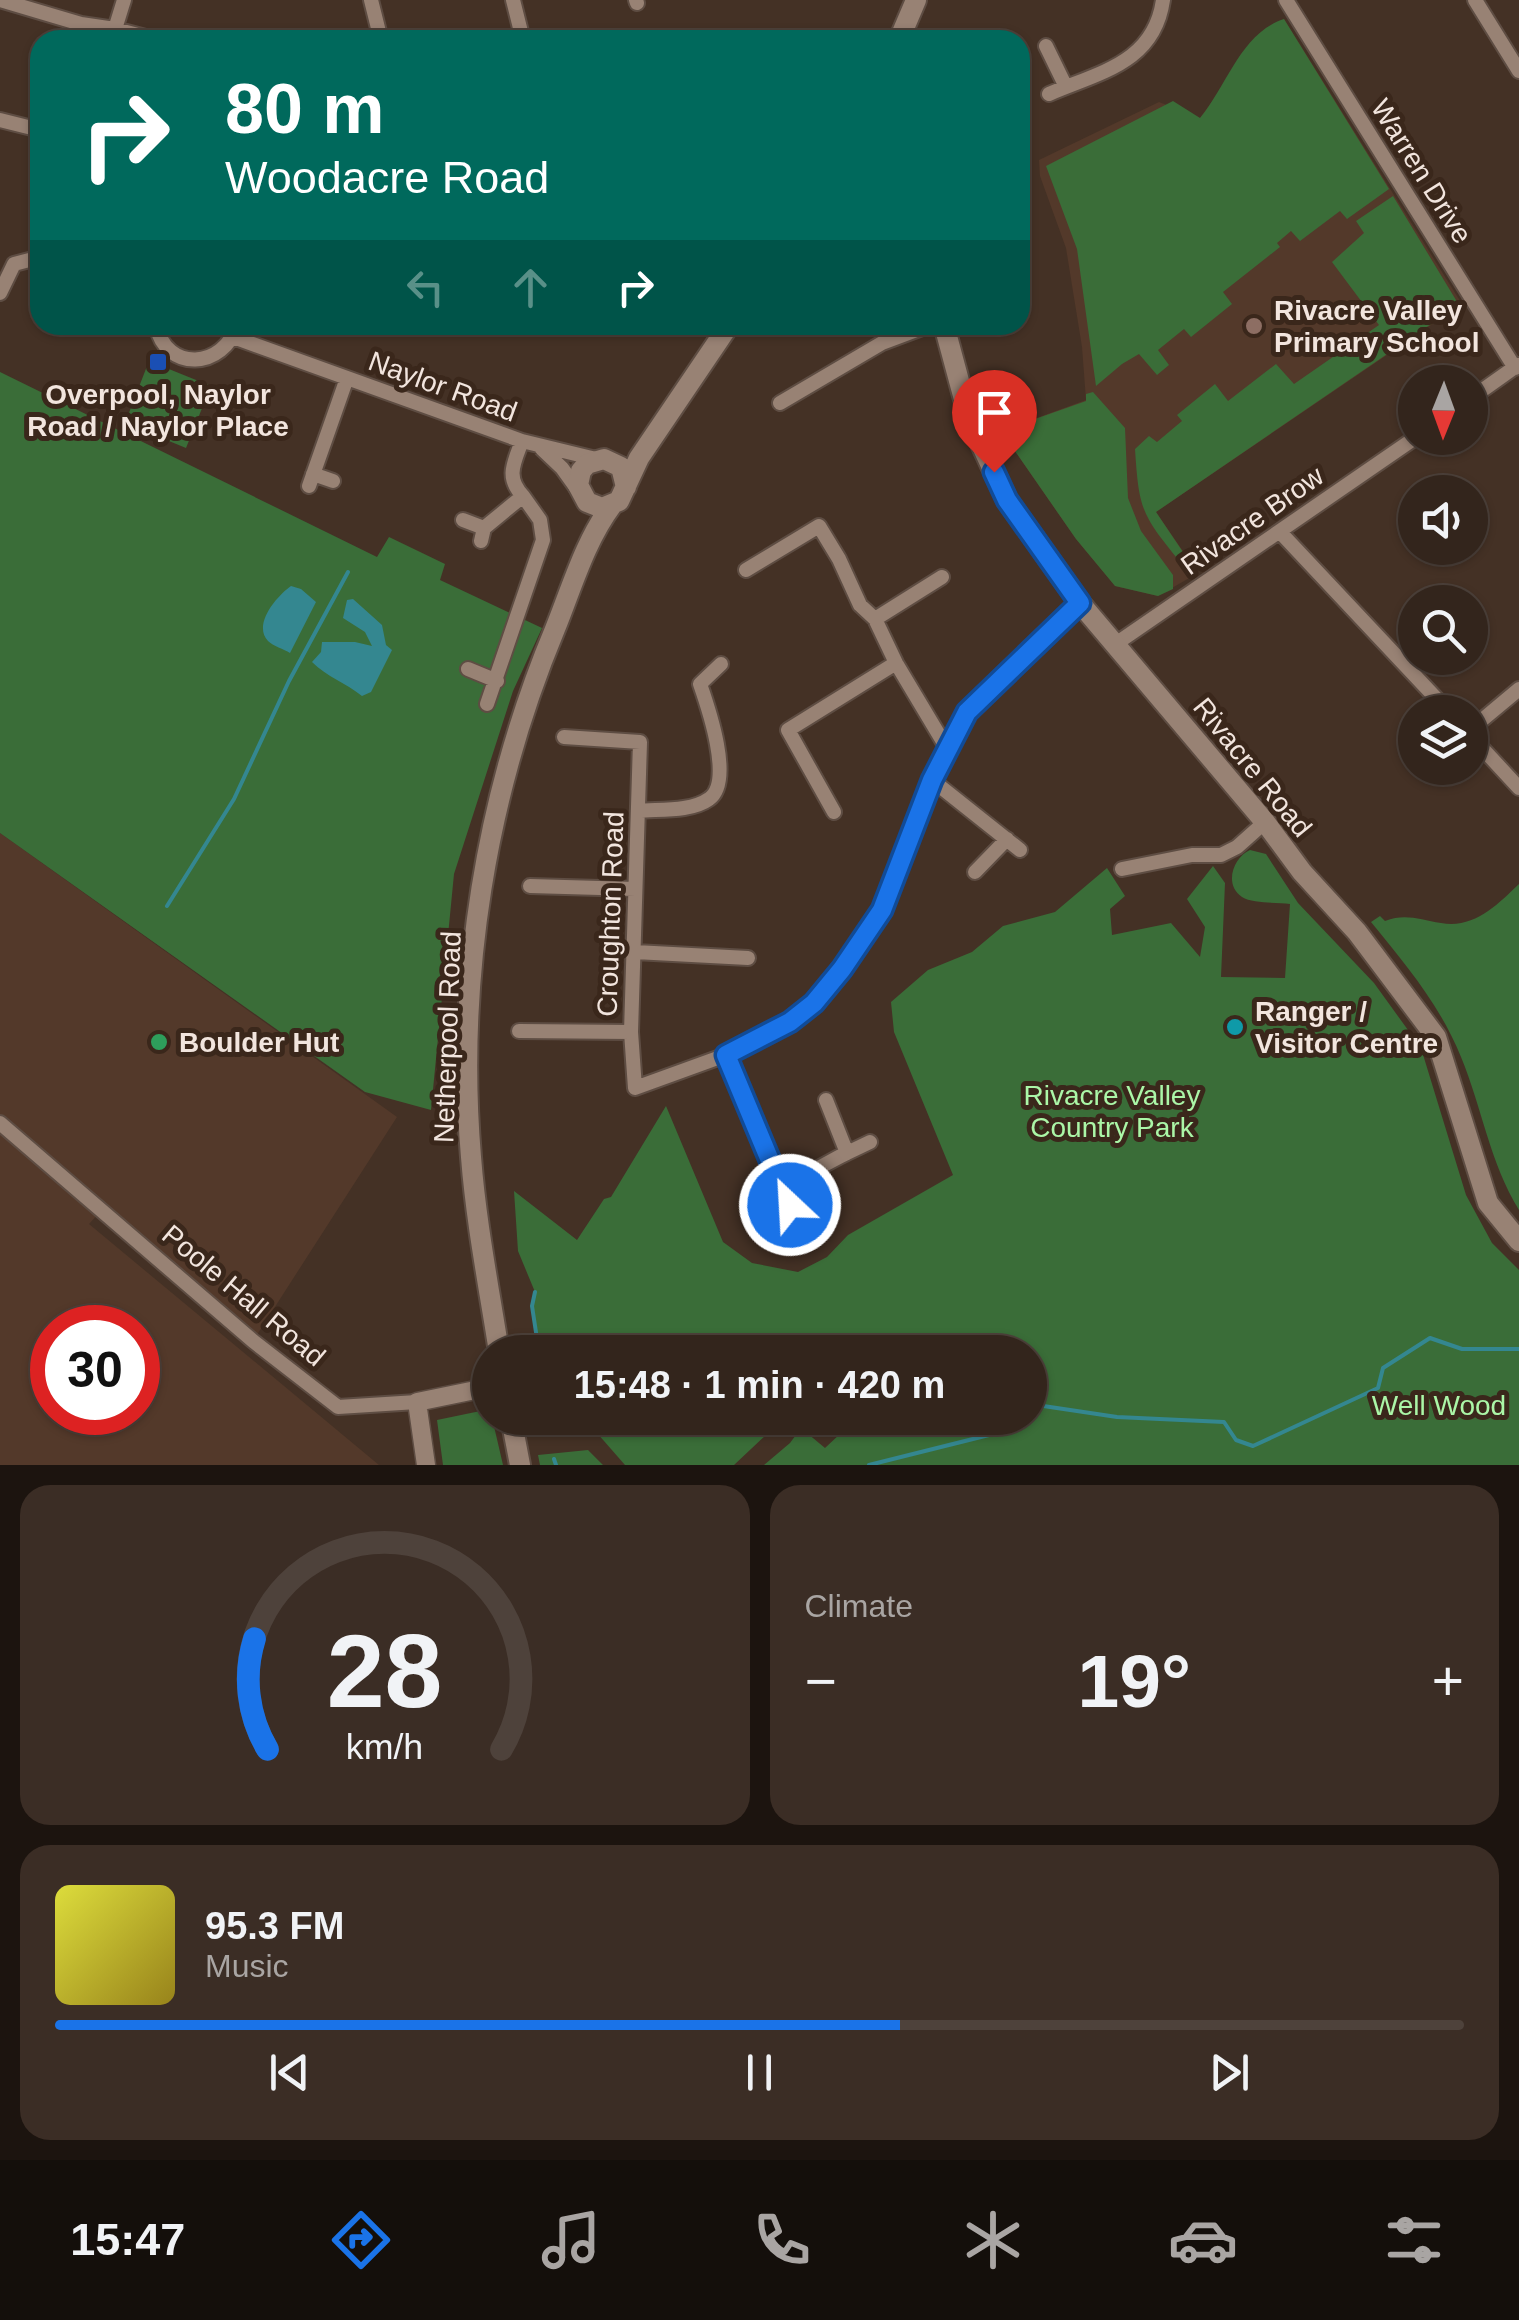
<!DOCTYPE html>
<html lang="en">
<head>
<meta charset="utf-8">
<style>
  body { margin:0; font-family:Helvetica,sans-serif; background:#3b2d25; color:#f1f3f6; height:100vh; display:flex; flex-direction:column; font-size:38px; white-space:nowrap }
  * { box-sizing:border-box; margin:0 }
  p { font-size:32px; color:#a9a5a3 }
  .icon { flex:none; width:55px; height:55px; fill:none; stroke:currentColor; stroke-width:2; stroke-linecap:round; stroke-linejoin:round }
  .map { position:relative; height:1465px; overflow:hidden }
  .details { display:flex; flex-direction:column; gap:20px; padding:20px; background:#1c140f; flex:1 }
  .details>* { flex:none }
  .top-card { position:absolute; left:30px; top:30px; width:1000px; height:305px; border-radius:30px; box-shadow:0 2px 8px #0004,0 0 0 2px #4e423b; background:#00695c; color:#fff; overflow:hidden }
  .needle { width:65px; rotate:181deg }
  .tools { position:absolute; left:1398px; top:365px; display:grid; gap:20px }
  .tools a { display:grid; place-items:center; width:90px; height:90px; border-radius:50%; background:#33251c; box-shadow:0 2px 8px #0004,0 0 0 2px #4e423b; font-size:50px }
  .speed { position:absolute; left:30px; top:1305px; display:flex; gap:20px; font-size:50px; font-weight:700; text-align:center }
  .speed>* { display:grid; place-content:center; width:130px; height:130px; border-radius:50%; background:#33251c; box-shadow:0 2px 8px #0004,0 0 0 2px #4e423b; line-height:1 }
  .speed .limit { border:15px solid #d22; background:#fff; color:#111 }
  .pin { position:absolute; display:grid; place-items:center; width:85px; height:85px; color:#fff; margin:-102px -42px; border-radius:50% 50% 50% 0; rotate:-45deg; box-shadow:0 0 10px #0007 }
  .pin .icon { rotate:45deg }
  .me { position:absolute; width:110px; margin:-55px; rotate:335deg; stroke-linejoin:round; filter:drop-shadow(0 0 8px #0008) }
  .turn { display:flex; align-items:center; gap:35px; height:210px; padding:0 30px; font-size:45px }
  .turn .icon { width:130px; height:130px; stroke-width:2.5 }
  .turn b { display:block; font-size:70px; line-height:85px }
  .lanes { display:flex; align-items:center; height:95px; padding:0 30px; background:#0003; justify-content:center; gap:50px; direction:ltr }
  .lanes .off { opacity:.35 }
  .big { font-size:75px; font-weight:700; line-height:1.1 }
  .details .widget { flex:1; display:flex; flex-direction:column; justify-content:center; gap:15px; min-width:0; padding:0 35px; border-radius:30px; background:#3b2d25 }
  .details .dial { align-items:center; gap:0 }
  .dial svg { height:260px; overflow:visible; fill:none; stroke:#4e423b; stroke-width:7; stroke-linecap:round; text-anchor:middle }
  .dial text { fill:#f1f3f6; stroke:none }
  .song { display:flex; align-items:center; gap:30px }
  .cover { width:120px; height:120px; border-radius:15px; background:linear-gradient(135deg,hsl(60 70% 55%),hsl(50 70% 35%)) }
  .played { height:10px; border-radius:5px; background:linear-gradient(90deg,#1a73e8 60%,#4e423b 60%) }
  .keys { display:flex; justify-content:space-around; direction:ltr }
  .heat { display:flex; justify-content:space-between; align-items:center; font-size:55px; direction:ltr }
  .details .tiles { flex:1; display:grid; gap:20px; grid-template-columns:1fr 1fr }
  .widget:last-child { grid-column:span 2 }
  .trip { position:absolute; left:472px; top:1335px; width:575px; height:100px; border-radius:50px; background:#33251c; box-shadow:0 2px 8px #0004,0 0 0 2px #4e423b; font-weight:700; line-height:100px; text-align:center }
  .tabs { display:flex; height:160px; justify-content:space-around; align-items:center; background:#140f0b; color:#a9a5a3 }
  .tabs .icon { width:70px; height:70px }
  .tabs .current { color:#1a73e8 }
  .tabs b { font-size:45px; color:#f1f3f6 }
  .map>svg:first-child { display:block }
  .built { fill:#53392a; fill-rule:evenodd }
  .green { fill:#3a6d38 }
  .water { fill:#348790 }
  .lines { fill:none; stroke-linecap:round; stroke-linejoin:round }
  .stream { stroke:#348790; stroke-width:4 }
  .minor-casing { stroke:#5e4d43; stroke-width:18 }
  .tertiary-casing { stroke:#5e4d43; stroke-width:21 }
  .secondary-casing { stroke:#5e4d43; stroke-width:24 }
  .minor { stroke:#988274; stroke-width:14 }
  .tertiary { stroke:#988274; stroke-width:18 }
  .secondary { stroke:#988274; stroke-width:20 }
  .route-casing { stroke:#114b97; stroke-width:25 }
  .route { stroke:#1a73e8; stroke-width:18 }
  .education-dot { fill:#8d6e63; stroke:#3a271b; stroke-width:4 }
  .transit-dot { fill:#1a4fb4; stroke:#3a271b; stroke-width:4 }
  .culture-dot { fill:#0f9aa8; stroke:#3a271b; stroke-width:4 }
  .leisure-dot { fill:#2e9e5b; stroke:#3a271b; stroke-width:4 }
  .labels { text-anchor:middle; stroke-width:10; stroke-linejoin:round; paint-order:stroke }
  .street-label { font-size:28px; fill:#f2e5de; stroke:#3a271b }
  .poi-label { font-size:28px; font-weight:bold; fill:#f2e5de; stroke:#3a271b; text-anchor:start }
  .park-label { font-size:28px; fill:#abf6a7; stroke:#3a271b }
</style>
</head>
<body>
<div class="map">
<svg width="1519" height="1465" viewBox="0 0 1519 1465">
  <rect width="100%" height="100%" fill="#443125"/>
  <path class="built" d="M1284 19 1462 304 1156 512 1198 573 1158 596 1115 586 1076 539 1001 431 1086 400 1082 347 1066 248 1040 176 1039 160 1159 102 1200 118 1234 71Z
    M0 833 397 1117 253 1341 100 1212 89 1224 379 1465H0ZM52 1328H138V1412H52Z"/>
  <path class="green" d="M1284 19 1389 189 1347 219 1340 211 1300 241 1291 231 1277 243 1280 247 1223 292 1232 304 1191 337 1184 329 1158 350 1169 365 1157 375 1139 354 1122 364 1096 386 1077 249 1046 166 1173 101 1200 118C1228 84 1241 33 1284 19Z
    M1393 196 1459 305 1156 512 1187 558 1181 563C1142 515 1139 511 1135 449L1149 436 1157 442 1182 421 1177 415 1215 384 1228 401 1276 364 1294 384 1379 325 1332 262 1364 233 1356 221Z
    M149 361 211 386 186 448 125 423Z
    M0 372 377 557 389 537 445 564 440 580 542 628 513 691 454 874 431 1110 365 1092 0 833Z
    M1093 392 1125 428 1128 498 1141 531 1173 575V589L1158 596 1115 586 1076 539 1001 431 1086 401V394Z
    M1250 850 1266 854 1298 903 1374 983 1421 1048 1466 1195 1492 1243 1519 1270V1465H764L790 1443 801 1428 825 1448 857 1418H1030V1352H539L532 1306 535 1292 518 1251 514 1191 577 1240 604 1199 611 1197 666 1106 723 1242 752 1263 798 1272 827 1257 848 1235 953 1175 894 1032 891 1002 928 970 972 952 1003 926 1055 912 1107 868 1125 896 1110 909 1112 935 1171 923 1200 957 1205 927 1187 899 1213 866 1225 883 1221 977 1285 978 1290 904C1277 902 1253 904 1242 897 1223 884 1234 857 1250 850Z
    M1519 884V1210C1490 1163 1482 1108 1461 1057 1440 1005 1406 965 1371 922L1380 916 1385 921C1406 913 1420 920 1441 923 1474 929 1497 905 1519 884Z
    M490 1409 503 1465H443L437 1420Z
    M550 1418H784L734 1465H625L597 1433 554 1435Z
    M588 1450 603 1465H540L538 1455Z"/>
  <path class="water" d="M291 586 301 589 316 602 290 653C284 649 273 646 268 641 252 624 278 595 291 586Z
    M353 599 382 625 386 645 392 650 371 692 362 696C346 683 327 677 312 662L321 652 322 642H355L372 646 365 632 343 618 347 600Z"/>
  <g class="lines">
    <path class="stream" d="M167 906 234 799 289 681 348 572
      M535 1292 532 1306 539 1352
      M1030 1404 1117 1417 1224 1422 1236 1440 1253 1446 1378 1388 1383 1368 1430 1338 1462 1349H1519
      M550 1418 551 1429
      M554 1459 556 1465
      M869 1465 1001 1432 1004 1418"/>
    <defs>
      <path id="minor" d="M0 0 81 24 115 29 157 40
        M371 0 381 40
        M513 0 523 40
        M636 0 637 3
        M1286 0 1515 368
        M1475 0 1519 71
        M115 29 124 0
        M1046 46 1066 87
        M1049 94C1100 72 1154 63 1163 0
        M0 120 40 130
        M0 293 14 264 37 258
        M156 325C166 373 224 369 237 325
        M233 337 522 441 596 459
        M1470 399 1518 365
        M780 403 882 343 930 325
        M542 449 562 468 580 493
        M313 474 333 481
        M309 486 347 378
        M463 520 484 528 481 541
        M484 528 523 496C505 477 514 463 522 441
        M1280 532 1449 712
        M746 570 819 526 839 559 860 605 875 619 896 663 948 750
        M875 619 942 577
        M1117 643 1415 438
        M468 669 497 681
        M487 704 543 540 540 520 523 496
        M1470 730 1519 689
        M1470 735 1519 788
        M564 737 640 742 631 1032 635 1088 726 1055 790 1022 814 1003 867 937 882 910 932 780 967 712 1080 603
        M932 780 1020 850
        M638 811C659 809 691 812 709 799 734 782 708 707 700 684L721 664
        M834 812 788 730 896 663
        M1122 869 1192 855H1221L1237 847 1265 822
        M975 872 1007 839
        M530 886 635 889
        M635 952 748 958
        M519 1031 631 1032
        M726 1055C734 1076 768 1179 789 1179 803 1179 833 1159 847 1153L826 1100
        M0 1123 253 1341 338 1407 417 1402
        M847 1153 870 1142
        M788 1179 790 1205"/>
      <path id="tertiary" d="M426 1465 417 1402 490 1387"/>
      <path id="secondary" d="M899 40 916 0
        M944 325 969 418 1007 500 1080 603 1265 822 1302 872 1357 932 1436 1037 1488 1203 1519 1241
        M626 487 621 467 604 459 587 464 581 471 578 485 587 502 602 508 619 501 639 458 729 325
        M499 1352C489 1288 476 1222 471 1157 456 979 486 794 555 629 572 587 585 541 612 505
        M511 1418 520 1465"/>
    </defs>
    <use href="#minor" class="minor-casing"/>
    <use href="#tertiary" class="tertiary-casing"/>
    <use href="#secondary" class="secondary-casing"/>
    <use href="#minor" class="minor"/>
    <use href="#tertiary" class="tertiary"/>
    <use href="#secondary" class="secondary"/>
  </g>
  <g class="lines">
    <defs>
      <path id="route" d="M790 1205 788 1179 774 1170 726 1055 790 1022 814 1003 842 969 882 910 932 780 967 712 1080 603 1007 500 994 472"/>
    </defs>
    <use href="#route" class="route-casing"/>
    <use href="#route" class="route"/>
  </g>
  <circle class="education-dot" cx="1254" cy="326" r="10"/>
  <rect class="transit-dot" x="148" y="352" width="20" height="20" rx="5"/>
  <circle class="culture-dot" cx="1235" cy="1027" r="10"/>
  <circle class="leisure-dot" cx="159" cy="1042" r="10"/>
  <g class="labels">
    <g class="street-label">
      <text transform="translate(1422 171) rotate(58)" y="10">Warren Drive</text>
      <text transform="translate(443 386) rotate(20)" y="10">Naylor Road</text>
      <text transform="translate(1252 520) rotate(-35)" y="10">Rivacre Brow</text>
      <text transform="translate(1253 767) rotate(51)" y="10">Rivacre Road</text>
      <text transform="translate(610 914) rotate(-88)" y="10">Croughton Road</text>
      <text transform="translate(447 1037) rotate(-88)" y="10">Netherpool Road</text>
      <text transform="translate(244 1295) rotate(40)" y="10">Poole Hall Road</text>
    </g>
    <g class="poi-label">
      <text x="1274" y="320">Rivacre Valley<tspan x="1274" dy="32">Primary School</tspan></text>
      <text x="158" y="404" text-anchor="middle">Overpool, Naylor<tspan x="158" dy="32">Road / Naylor Place</tspan></text>
      <text x="1255" y="1021">Ranger /<tspan x="1255" dy="32">Visitor Centre</tspan></text>
      <text x="179" y="1052">Boulder Hut</text>
    </g>
    <g class="park-label">
      <text x="1112" y="1105">Rivacre Valley<tspan x="1112" dy="32">Country Park</tspan></text>
      <text x="1439" y="1415">Well Wood</text>
    </g>
  </g>
</svg>
<div class="tools">
<a><svg class="needle" viewBox="-14 -14 28 28"><path d="M0-13l5 13h-10z" fill="#e53935"/><path d="M0 13l5-13h-10z" fill="#a9a5a3"/></svg></a>
<a><svg class="icon" aria-label="sound" viewBox="0 0 24 24"><path d="M4 9h4l5-4v14l-5-4H4zM17 9q2 3 0 6"/></svg></a>
<a><svg class="icon" aria-label="search" viewBox="0 0 24 24"><circle cx="10" cy="10" r="6"/><path d="M15 15l6 6"/></svg></a>
<a><svg class="icon" aria-label="layers" viewBox="0 0 24 24"><path d="M12 4l9 5-9 5-9-5zM3 14l9 5 9-5"/></svg></a>
</div>
<div class="speed"><div class="limit">30</div></div>
<div class="pin" style="left:994px;top:472px;background:#d93025"><svg class="icon" aria-label="arrive" viewBox="0 0 24 24"><path d="M6 21V4h12l-3 4 3 4H6"/></svg></div>
<svg class="me" style="left:790px;top:1205px" viewBox="-20 -20 40 40"><circle r="17" fill="#1a73e8" stroke="#fff" stroke-width="3"/><path d="M0-11L8 9 0 5-8 9z" fill="#fff"/></svg>
<div class="trip">15:48 · 1 min · 420 m</div>
<div class="top-card">
<div class="turn"><svg class="icon" aria-label="right" viewBox="0 0 24 24"><path d="M7 20v-9h11M14 6l5 5-5 5"/></svg><div><b>80 m</b>Woodacre Road</div></div>
<div class="lanes"><svg class="icon off" aria-label="left" viewBox="0 0 24 24"><path d="M17 20v-9H6M10 6l-5 5 5 5"/></svg><svg class="icon off" aria-label="ahead" viewBox="0 0 24 24"><path d="M12 20V5M6 11l6-6 6 6"/></svg><svg class="icon" aria-label="right" viewBox="0 0 24 24"><path d="M7 20v-9h11M14 6l5 5-5 5"/></svg></div>
</div>
</div>
<section class="details">
<div class="tiles">
<div class="widget dial"><svg viewBox="0 0 100 80">
<path d="M14 69A42 42 0 1 1 86 69"/>
<path d="M14 69A42 42 0 0 1 10 35" stroke="#1a73e8"/>
<text x="50" y="56" font-size="32" font-weight="700">28</text>
<text x="50" y="72" font-size="11">km/h</text>
</svg></div>
<div class="widget"><p>Climate</p>
<div class="heat"><a>−</a><b class="big">19°</b><a>+</a></div>
</div>
<div class="widget">
<div class="song"><i class="cover"></i><div><b>95.3 FM</b><p>Music</p></div></div>
<div class="played"></div>
<div class="keys"><svg class="icon" aria-label="previous" viewBox="0 0 24 24"><path d="M18 5L8 12l10 7zM5 5v14"/></svg><svg class="icon" aria-label="pause" viewBox="0 0 24 24"><path d="M8 5v14M16 5v14"/></svg><svg class="icon" aria-label="next" viewBox="0 0 24 24"><path d="M6 5l10 7-10 7zM19 5v14"/></svg></div>
</div>
</div>
</section>
<nav class="tabs">
<b>15:47</b>
<svg class="icon current" aria-label="directions" viewBox="0 0 24 24"><path d="M12 3l9 9-9 9-9-9zM9 14v-3h6M13 9l2 2-2 2"/></svg>
<svg class="icon" aria-label="music" viewBox="0 0 24 24"><path d="M9 18V5l10-2v13"/><circle cx="6" cy="18" r="3"/><circle cx="16" cy="16" r="3"/></svg>
<svg class="icon" aria-label="phone" viewBox="0 0 24 24"><path d="M5 4h4l2 5-3 2q2 4 5 5l2-3 5 2v4C11 20 4 13 5 4z"/></svg>
<svg class="icon" aria-label="climate" viewBox="0 0 24 24"><path d="M12 3v18M4 7l16 10M4 17L20 7"/></svg>
<svg class="icon" aria-label="car" viewBox="0 0 24 24"><path d="M5 17H2v-5l4-1 3-4h7l3 4 3 1v5h-3M9 17h6M6 11h13"/><circle cx="7" cy="17" r="2"/><circle cx="17" cy="17" r="2"/></svg>
<svg class="icon" aria-label="filters" viewBox="0 0 24 24"><path d="M4 7h16M4 17h16"/><circle cx="9" cy="7" r="2"/><circle cx="15" cy="17" r="2"/></svg>
</nav>
</body>
</html>
